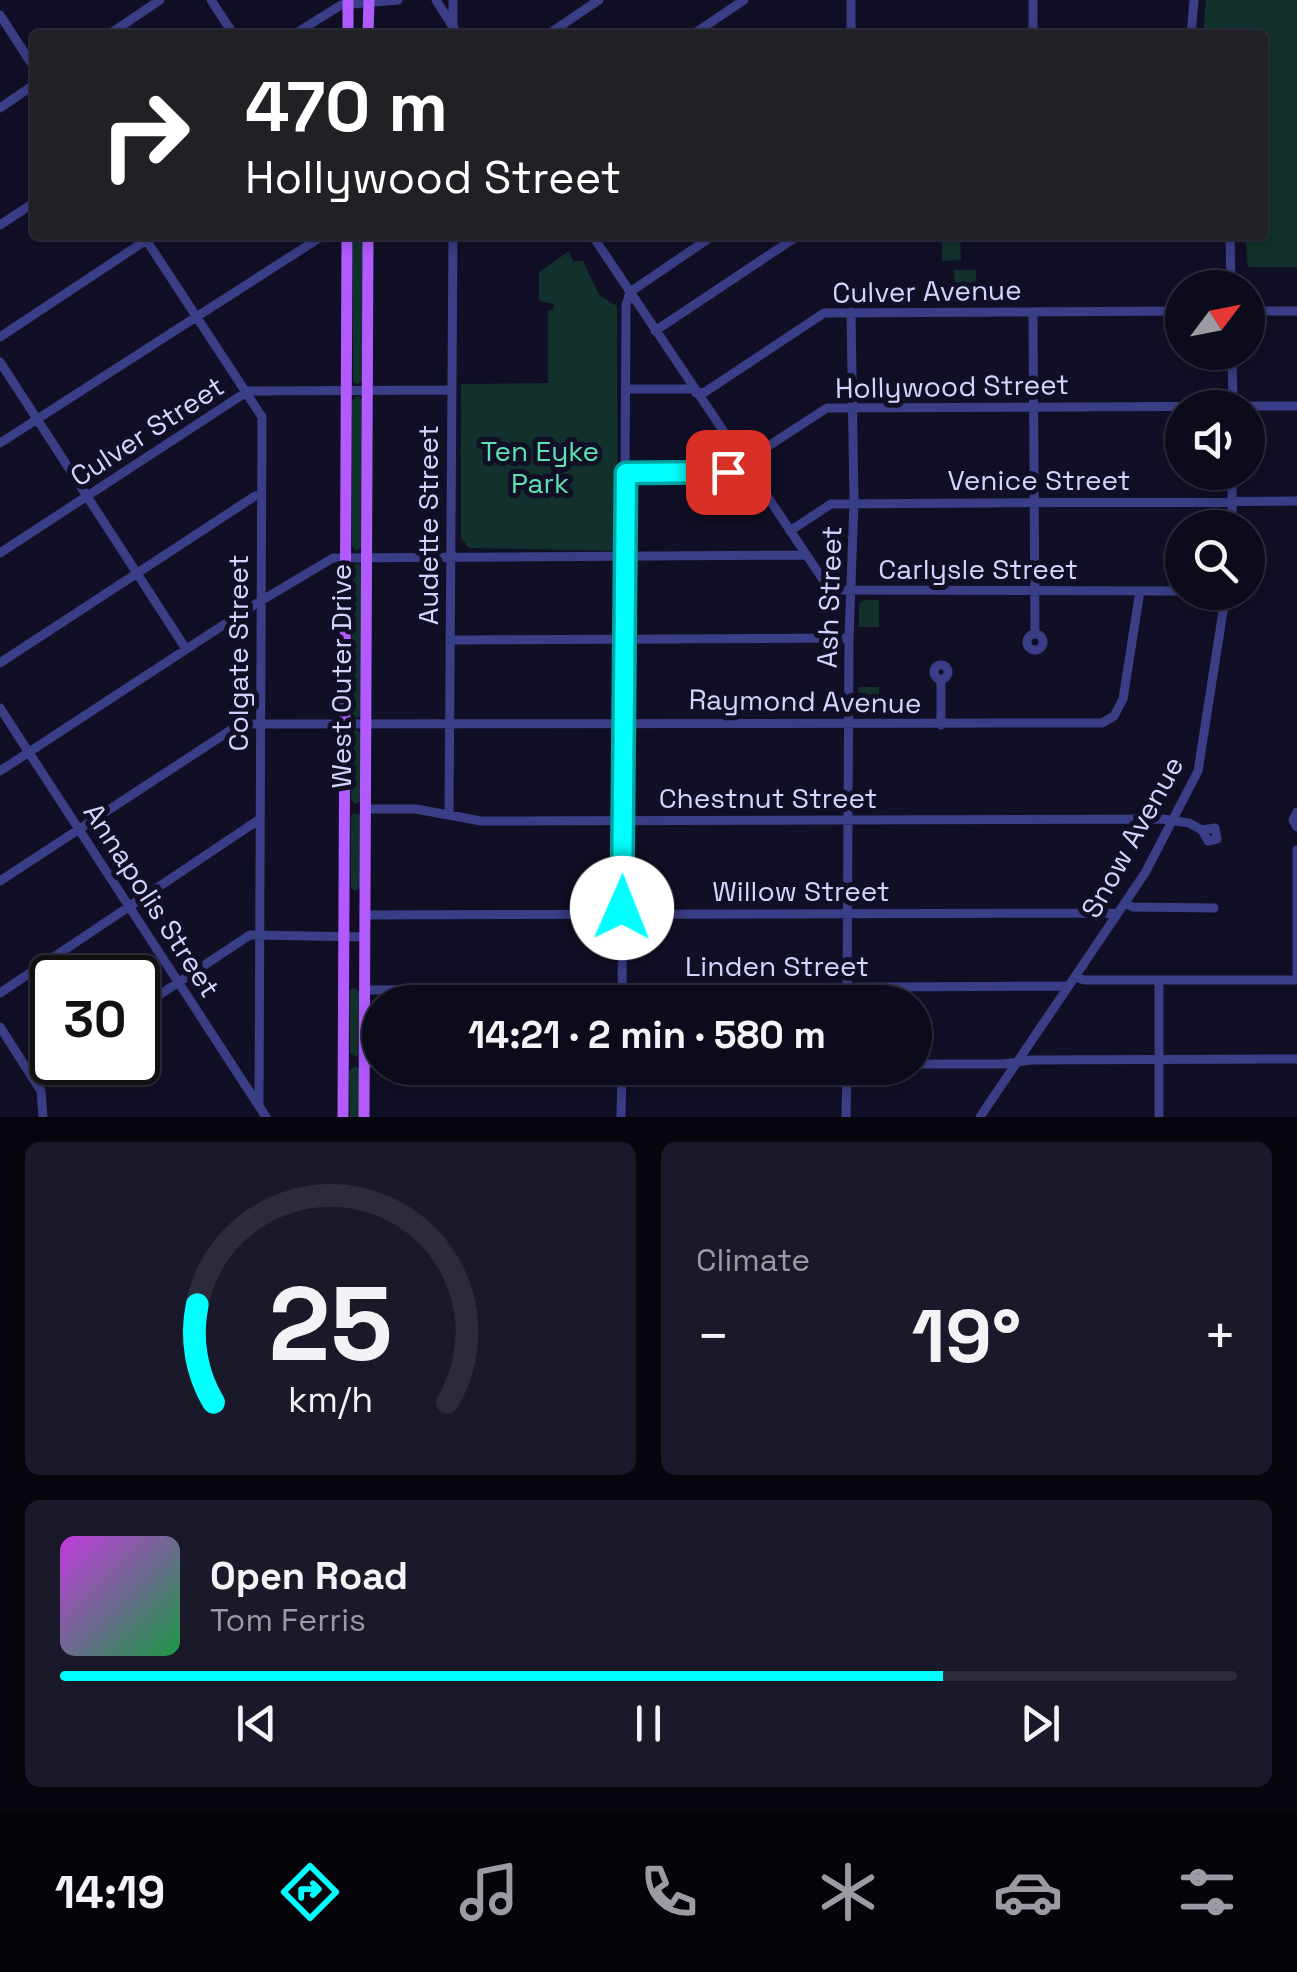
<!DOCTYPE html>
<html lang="en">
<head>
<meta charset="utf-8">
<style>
  body { margin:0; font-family:"Space Grotesk",sans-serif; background:#1a1929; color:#f1f3f6; height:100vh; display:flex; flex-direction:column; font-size:38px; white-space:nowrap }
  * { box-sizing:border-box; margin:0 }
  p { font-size:32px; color:#9a9ba3 }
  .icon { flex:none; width:55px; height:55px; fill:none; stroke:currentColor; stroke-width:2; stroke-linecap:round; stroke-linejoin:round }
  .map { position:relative; height:1117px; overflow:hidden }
  .drawer { display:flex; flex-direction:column; gap:25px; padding:25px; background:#07060f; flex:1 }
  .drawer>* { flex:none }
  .guide { position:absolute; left:30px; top:30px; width:1238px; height:210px; border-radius:10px; box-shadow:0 5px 15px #0003,0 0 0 2px #2c2b3b; background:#202124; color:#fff; overflow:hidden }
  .needle { width:65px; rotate:58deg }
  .fabs { position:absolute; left:1165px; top:270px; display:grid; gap:20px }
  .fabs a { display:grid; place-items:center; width:100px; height:100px; border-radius:50%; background:#0c0b1c; box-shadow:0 5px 15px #0003,0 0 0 2px #2c2b3b; font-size:50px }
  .speed { position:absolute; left:30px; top:955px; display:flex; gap:20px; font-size:50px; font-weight:700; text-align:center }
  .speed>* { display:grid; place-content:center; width:130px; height:130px; border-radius:50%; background:#0c0b1c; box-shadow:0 5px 15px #0003,0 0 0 2px #2c2b3b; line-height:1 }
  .speed .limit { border:5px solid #111; border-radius:15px; background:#fff; color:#111 }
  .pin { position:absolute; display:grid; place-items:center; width:85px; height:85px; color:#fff; margin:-42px; border-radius:20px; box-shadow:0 5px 15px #0006 }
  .me { position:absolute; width:110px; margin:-55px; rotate:1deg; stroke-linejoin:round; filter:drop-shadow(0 0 8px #0008) }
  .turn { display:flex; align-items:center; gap:35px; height:210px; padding:0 50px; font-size:45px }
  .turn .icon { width:130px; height:130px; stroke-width:2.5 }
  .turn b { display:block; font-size:70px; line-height:85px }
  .big { font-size:75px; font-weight:600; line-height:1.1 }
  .drawer .widget { flex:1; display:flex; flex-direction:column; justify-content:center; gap:15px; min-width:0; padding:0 35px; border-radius:15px; background:#1a1929 }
  .drawer .dial { align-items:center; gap:0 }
  .dial svg { height:260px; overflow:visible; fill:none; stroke:#2c2b3b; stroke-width:7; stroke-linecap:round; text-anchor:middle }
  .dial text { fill:#f1f3f6; stroke:none }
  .song { display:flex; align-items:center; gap:30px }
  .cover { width:120px; height:120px; border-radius:15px; background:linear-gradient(135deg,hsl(290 70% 55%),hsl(140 70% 35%)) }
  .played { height:10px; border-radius:5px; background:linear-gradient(90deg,#00fffe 75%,#2c2b3b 75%) }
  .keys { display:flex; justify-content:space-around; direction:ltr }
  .heat { display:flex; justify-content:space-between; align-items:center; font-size:55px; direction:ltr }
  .drawer .tiles { flex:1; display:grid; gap:25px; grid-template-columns:1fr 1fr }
  .widget:last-child { grid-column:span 2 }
  .trip { position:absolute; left:362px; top:985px; width:570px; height:100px; border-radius:50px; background:#0c0b1c; box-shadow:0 5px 15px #0003,0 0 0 2px #2c2b3b; font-weight:600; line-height:100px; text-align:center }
  .tab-bar { display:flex; height:160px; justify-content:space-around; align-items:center; background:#05040b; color:#9a9ba3 }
  .tab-bar .icon { width:70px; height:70px }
  .tab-bar .active { color:#00fffe }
  .tab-bar b { font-size:45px; color:#f1f3f6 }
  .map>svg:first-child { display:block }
  .green { fill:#12312c }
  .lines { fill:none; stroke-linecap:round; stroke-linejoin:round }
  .minor { stroke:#393e86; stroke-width:9 }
  .major { stroke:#b15bff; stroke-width:11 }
  .route-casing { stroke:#00a6a5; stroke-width:25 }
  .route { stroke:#00fffe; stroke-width:18 }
  .labels { text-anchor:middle; stroke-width:10; stroke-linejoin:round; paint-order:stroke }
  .street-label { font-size:28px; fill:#d5d4ff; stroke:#100f26 }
  .park-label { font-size:28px; fill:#5ee1b3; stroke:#100f26 }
</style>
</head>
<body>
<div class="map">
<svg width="1297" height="1117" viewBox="0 0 1297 1117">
  <rect width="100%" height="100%" fill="#100f26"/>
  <path class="green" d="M1206 0H1297V267H1248L1245 235H1262V35H1203Z
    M353 235H363L362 382 357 384 353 382Z
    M942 235H960L961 260 942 261Z
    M569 251 573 261H583L599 295 617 306 618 551 469 548 461 538V384L548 383V310H553L554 304 539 301V272Z
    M954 270H976V283L958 285H993V300H948V290L955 286Z
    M358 396 363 400 361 549 356 551 352 546V401Z
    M358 563 362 567 361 716 356 718 351 712 353 565Z
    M864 600H879V627H859V604Z
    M858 687H879V714L859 712Z
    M357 730 361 733 360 802 355 804 351 799V733Z
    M355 813 360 815 361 887 355 891 351 888V815Z
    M354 988 361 993 360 1054 356 1057 350 1053 349 991Z
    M531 997H615V1002H531Z
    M355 1066 361 1070 359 1117H350L349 1071Z"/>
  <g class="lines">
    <path class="minor" d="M211 0 234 35
      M436 0 458 35
      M453 0V27
      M1033 0V35
      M0 15 35 69
      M108 35 160 0
      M293 35 341 5 398 0
      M547 35 599 0
      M692 35 744 0
      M851 35V0
      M1191 35 1194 0
      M0 108 35 84
      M0 225 35 202
      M143 235 262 417 259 1106
      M592 235 824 581 834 590 1182 591
      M1230 235 1231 288
      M1248 311H1297
      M1033 312 1035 634
      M655 331 799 235
      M0 337 154 235
      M1232 352 1233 408
      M0 362 186 649
      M626 389H694
      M696 393 705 392 824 313 1182 311
      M0 443 324 235
      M626 473 728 472 827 408 1297 406
      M1232 528V472
      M790 531 831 504 1297 501
      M0 553 248 391 451 390
      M1027 642a8 8 0 1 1 16 0a8 8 0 1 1-16 0Z
      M450 640 849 638
      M0 663 255 496 261 495
      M934 672a7 7 0 1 1 14 0a7 7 0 1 1-14 0Z
      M0 708 266 1117
      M941 725V679
      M0 771 254 605 333 558 807 555
      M365 809H416L481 821 1163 819 1189 823 1202 830 1208 841 1217 839 1215 828 1202 830
      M1297 812 1293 820 1297 827
      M449 815 453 235
      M0 881 240 724 1102 723 1114 716 1123 699 1140 591
      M1125 903 1133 907 1214 908
      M365 915 1118 913
      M1076 977 1084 980H1297
      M1297 980V850
      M1159 981V1117
      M365 990 1068 986
      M0 993 260 819
      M622 1002 626 305 630 292 714 235
      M847 1002 849 638 854 503 851 312
      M138 1009 250 935 365 937
      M0 1027 41 1091 43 1117
      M364 1063H380
      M915 1064H1004L1031 1060 1297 1059
      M34 1080 59 1062
      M621 1117 622 1068
      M846 1117 847 1068
      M980 1117 1145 873 1198 771 1226 592"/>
    <path class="major" d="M348 35V0
      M368 35 369 0
      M343 1117 347 235
      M364 1117 368 235"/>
  </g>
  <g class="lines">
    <defs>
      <path id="route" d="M622 908 626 473 728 472"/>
    </defs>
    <use href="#route" class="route-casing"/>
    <use href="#route" class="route"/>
  </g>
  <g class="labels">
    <g class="street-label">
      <text transform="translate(927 291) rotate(-1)" y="10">Culver Avenue</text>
      <text transform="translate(952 386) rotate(-1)" y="10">Hollywood Street</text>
      <text transform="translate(147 431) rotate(-33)" y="10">Culver Street</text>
      <text x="1039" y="490">Venice Street</text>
      <text transform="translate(428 525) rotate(-90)" y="10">Audette Street</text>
      <text x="978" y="579">Carlysle Street</text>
      <text transform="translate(829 597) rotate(-88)" y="10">Ash Street</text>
      <text transform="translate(238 653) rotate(-90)" y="10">Colgate Street</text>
      <text transform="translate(341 676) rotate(-90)" y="10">West Outer Drive</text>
      <text transform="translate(805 701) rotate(1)" y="10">Raymond Avenue</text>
      <text x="768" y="808">Chestnut Street</text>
      <text transform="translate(1132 837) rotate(-61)" y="10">Snow Avenue</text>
      <text x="801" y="901">Willow Street</text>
      <text transform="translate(152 900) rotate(57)" y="10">Annapolis Street</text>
      <text x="777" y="976">Linden Street</text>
    </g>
    <g class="park-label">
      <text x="540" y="461">Ten Eyke<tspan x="540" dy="32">Park</tspan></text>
    </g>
  </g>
</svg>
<div class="fabs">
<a><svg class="needle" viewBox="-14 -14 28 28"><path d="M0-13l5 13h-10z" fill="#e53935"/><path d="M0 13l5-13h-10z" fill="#9a9ba3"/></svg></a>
<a><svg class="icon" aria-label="sound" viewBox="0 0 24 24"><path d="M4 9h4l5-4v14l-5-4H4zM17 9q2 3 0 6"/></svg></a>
<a><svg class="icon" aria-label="search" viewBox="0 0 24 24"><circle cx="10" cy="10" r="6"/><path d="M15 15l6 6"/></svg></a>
</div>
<div class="speed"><div class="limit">30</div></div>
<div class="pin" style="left:728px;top:472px;background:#d93025"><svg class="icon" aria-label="arrive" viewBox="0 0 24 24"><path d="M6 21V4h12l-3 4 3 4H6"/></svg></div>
<svg class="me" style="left:622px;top:908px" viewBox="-20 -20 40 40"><circle r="19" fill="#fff"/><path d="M0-13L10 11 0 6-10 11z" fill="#00fffe"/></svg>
<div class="trip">14:21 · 2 min · 580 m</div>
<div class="guide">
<div class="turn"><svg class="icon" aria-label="right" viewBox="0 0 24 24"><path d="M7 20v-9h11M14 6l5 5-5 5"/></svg><div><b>470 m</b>Hollywood Street</div></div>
</div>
</div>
<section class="drawer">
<div class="tiles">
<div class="widget dial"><svg viewBox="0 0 100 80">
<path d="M14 69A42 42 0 1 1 86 69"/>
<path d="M14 69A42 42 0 0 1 9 39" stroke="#00fffe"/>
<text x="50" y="56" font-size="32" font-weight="700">25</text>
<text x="50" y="72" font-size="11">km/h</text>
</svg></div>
<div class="widget"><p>Climate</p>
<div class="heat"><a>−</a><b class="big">19°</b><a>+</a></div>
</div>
<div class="widget">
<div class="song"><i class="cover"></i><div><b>Open Road</b><p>Tom Ferris</p></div></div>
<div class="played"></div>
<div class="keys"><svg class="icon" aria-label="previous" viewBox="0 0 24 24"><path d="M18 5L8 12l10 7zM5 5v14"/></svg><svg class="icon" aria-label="pause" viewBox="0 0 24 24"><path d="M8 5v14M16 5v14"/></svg><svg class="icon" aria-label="next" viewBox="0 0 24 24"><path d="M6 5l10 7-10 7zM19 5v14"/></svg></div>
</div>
</div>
</section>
<nav class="tab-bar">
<b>14:19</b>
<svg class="icon active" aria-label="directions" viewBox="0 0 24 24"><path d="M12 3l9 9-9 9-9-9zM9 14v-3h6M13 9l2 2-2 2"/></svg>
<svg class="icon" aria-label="music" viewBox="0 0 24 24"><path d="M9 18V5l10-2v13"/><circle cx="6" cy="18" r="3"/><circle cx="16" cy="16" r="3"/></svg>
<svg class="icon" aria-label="phone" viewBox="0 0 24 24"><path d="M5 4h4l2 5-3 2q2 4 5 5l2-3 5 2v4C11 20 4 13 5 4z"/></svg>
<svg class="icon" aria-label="climate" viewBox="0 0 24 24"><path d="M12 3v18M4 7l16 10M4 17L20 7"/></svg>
<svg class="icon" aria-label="car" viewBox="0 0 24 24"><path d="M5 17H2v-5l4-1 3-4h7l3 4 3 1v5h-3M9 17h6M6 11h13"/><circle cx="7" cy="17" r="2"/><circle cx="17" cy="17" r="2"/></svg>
<svg class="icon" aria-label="filters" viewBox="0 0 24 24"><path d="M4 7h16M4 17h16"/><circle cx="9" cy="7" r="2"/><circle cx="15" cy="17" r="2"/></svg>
</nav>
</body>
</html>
